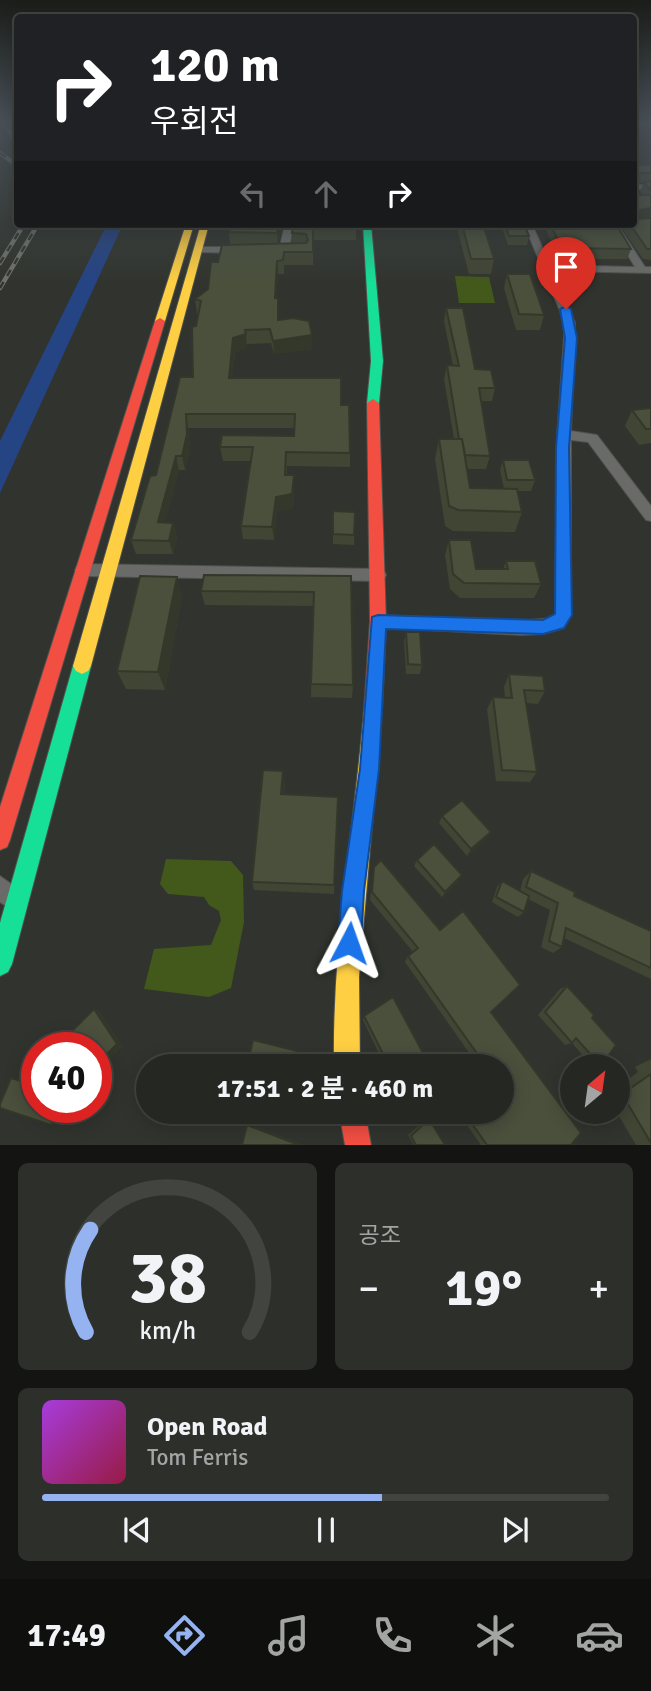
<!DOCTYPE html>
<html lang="ko">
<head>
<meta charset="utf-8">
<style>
  body { margin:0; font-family:Signika,"Noto Sans KR",sans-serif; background:#2d2f2a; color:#f1f3f6; height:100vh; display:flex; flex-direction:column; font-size:26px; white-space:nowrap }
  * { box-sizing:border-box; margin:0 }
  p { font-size:23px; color:#a3a5a5 }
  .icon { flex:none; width:38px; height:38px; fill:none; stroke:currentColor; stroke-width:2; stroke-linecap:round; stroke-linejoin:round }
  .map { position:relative; height:1145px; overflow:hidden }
  .panel { display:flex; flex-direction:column; gap:18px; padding:18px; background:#141513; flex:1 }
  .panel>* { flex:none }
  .banner { position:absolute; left:14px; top:14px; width:623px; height:214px; border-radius:7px; box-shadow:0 4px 18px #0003,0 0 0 2px #424440; background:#202124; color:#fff; overflow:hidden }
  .needle { width:46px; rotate:29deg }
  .tools { position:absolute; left:560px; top:1054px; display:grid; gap:14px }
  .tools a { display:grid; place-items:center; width:70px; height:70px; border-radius:50%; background:#252722; box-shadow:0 4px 18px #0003,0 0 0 2px #424440; font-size:35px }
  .speed { position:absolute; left:21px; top:1032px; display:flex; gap:14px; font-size:35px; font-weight:700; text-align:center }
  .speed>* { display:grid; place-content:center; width:91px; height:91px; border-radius:50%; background:#252722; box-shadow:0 4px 18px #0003,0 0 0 2px #424440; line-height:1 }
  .speed .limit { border:10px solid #d22; background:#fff; color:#111 }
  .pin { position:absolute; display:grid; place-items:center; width:60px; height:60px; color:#fff; margin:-72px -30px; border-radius:50% 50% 50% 0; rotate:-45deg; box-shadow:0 0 7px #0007 }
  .pin .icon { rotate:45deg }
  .me { position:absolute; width:77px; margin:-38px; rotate:4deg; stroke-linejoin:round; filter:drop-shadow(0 0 5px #0008) }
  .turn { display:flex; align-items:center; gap:24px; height:147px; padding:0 21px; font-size:32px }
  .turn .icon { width:91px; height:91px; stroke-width:2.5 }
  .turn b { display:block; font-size:49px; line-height:60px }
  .lanes { display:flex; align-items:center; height:66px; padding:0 21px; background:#0003; justify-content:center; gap:35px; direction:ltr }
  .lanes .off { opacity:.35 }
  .big { font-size:52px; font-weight:700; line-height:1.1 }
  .panel .widget { flex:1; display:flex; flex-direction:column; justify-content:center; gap:10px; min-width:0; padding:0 24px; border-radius:10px; background:#2d2f2a }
  .panel .dial { align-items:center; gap:0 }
  .dial svg { height:182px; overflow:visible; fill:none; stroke:#424440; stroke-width:7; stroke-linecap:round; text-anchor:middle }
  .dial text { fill:#f1f3f6; stroke:none }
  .song { display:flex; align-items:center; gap:21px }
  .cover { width:84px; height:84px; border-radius:10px; background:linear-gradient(135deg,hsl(280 70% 55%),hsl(340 70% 35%)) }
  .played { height:7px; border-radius:4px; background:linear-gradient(90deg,#95b2f1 60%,#424440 60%) }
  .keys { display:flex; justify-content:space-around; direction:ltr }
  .heat { display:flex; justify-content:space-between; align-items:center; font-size:38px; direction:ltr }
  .panel .tiles { flex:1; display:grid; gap:18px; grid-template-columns:1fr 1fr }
  .widget:last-child { grid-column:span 2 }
  .trip { position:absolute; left:136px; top:1054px; width:378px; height:70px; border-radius:35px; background:#252722; box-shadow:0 4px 18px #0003,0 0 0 2px #424440; font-weight:700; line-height:70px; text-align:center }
  .tab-bar { display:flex; height:112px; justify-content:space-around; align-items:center; background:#0f100e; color:#a3a5a5 }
  .tab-bar .icon { width:49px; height:49px }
  .tab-bar .selected { color:#95b2f1 }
  .tab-bar b { font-size:32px; color:#f1f3f6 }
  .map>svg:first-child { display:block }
  .green { fill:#43581b }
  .water { fill:#254484 }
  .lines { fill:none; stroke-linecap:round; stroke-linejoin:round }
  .street-casing { stroke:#4f514d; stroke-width:2 }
  .fast-casing { stroke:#4f514d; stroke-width:2 }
  .slow-casing { stroke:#4f514d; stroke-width:2 }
  .jam-casing { stroke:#4f514d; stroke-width:2 }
  .street { fill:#6a6b68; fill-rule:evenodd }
  .fast { fill:#16e098; fill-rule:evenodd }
  .slow { fill:#ffcf43; fill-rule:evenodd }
  .jam { fill:#f24e42; fill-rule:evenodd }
  .rail-casing { stroke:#70716e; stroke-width:4.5 }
  .rail { stroke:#32382a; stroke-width:2.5; stroke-dasharray:7; stroke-linecap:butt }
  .wall { fill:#404534 }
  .shaded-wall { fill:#34382a }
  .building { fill:#4a503c; stroke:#34382a; stroke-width:2 }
  .route { fill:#1a73e8; stroke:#114b97; stroke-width:2 }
</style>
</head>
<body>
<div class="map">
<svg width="651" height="1145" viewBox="0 0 651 1145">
  <rect width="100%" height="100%" fill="#31342e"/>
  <path class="green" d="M455 276 489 277 495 303H459Z
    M166 859 231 861 243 875 244 922 231 988 209 997 144 989 154 949 211 945 221 920 219 911 209 905 204 897 168 894 160 884Z"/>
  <path class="water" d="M107 224H123L0 493V441Z"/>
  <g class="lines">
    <defs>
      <path id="street" d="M643 123H651V127Z
        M634 185H651V189H634Z
        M285 224H293L289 251 284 254 279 251Z
        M524 224H532L550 265 635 267 609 224H617L645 267H651V273L553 271 575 323 571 431 597 435 651 506V521L646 520 588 442 571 440V615L564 628 543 634 521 635 372 627 370 622 372 617 378 615 521 621 552 618 555 614 557 437 565 323Z
        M198 247H241L246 250 241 253 195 252V248Z
        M83 564 378 569 384 571 386 575 384 579 378 581 83 576 77 574 75 570 77 566Z
        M0 876 25 894 28 902 25 910 17 913 0 902Z"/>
      <path id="fast" d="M363 224H371L383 361 379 403 373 407 367 403 371 361Z
        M82 658 88 661 91 666 12 964 8 972 0 976V923L73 666 76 661Z"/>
      <path id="slow" d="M186 224H194L165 321 156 323 155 321Z
        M201 224H209L91 666 88 671 82 674 76 671 73 666Z
        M373 702 380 704 382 710 359 977 360 1066H334C332 946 354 829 364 710L366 704Z"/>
      <path id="jam" d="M160 318 165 321 10 840 7 847 0 850V807L155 321Z
        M373 399 379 403 386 622 382 710 380 716 373 718 366 716 364 710 370 622 367 403Z
        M339 1111H365L371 1145H345Z"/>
    </defs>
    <use href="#street" class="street-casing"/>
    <use href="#fast" class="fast-casing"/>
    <use href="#slow" class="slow-casing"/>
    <use href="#jam" class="jam-casing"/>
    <use href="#street" class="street"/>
    <use href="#fast" class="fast"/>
    <use href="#slow" class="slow"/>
    <use href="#jam" class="jam"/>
    <defs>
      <path id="rail" d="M4 123 18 144
        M0 153 18 166
        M0 263 24 224
        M0 288 38 224"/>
    </defs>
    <use href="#rail" class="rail-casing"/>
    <use href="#rail" class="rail"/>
  </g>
  <path class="wall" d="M651 161V260L643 259 619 224H634L643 195 640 192 643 183 634 182V165H650Z
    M231 224H283L278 243H292V233L293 224 356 228V240H313V265H284V274H278L276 298 278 320 312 349 274 354 271 343 247 344V348L235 352 232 378 341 405 350 453V467L287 466V475L294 489 293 508 277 511 274 540 243 539 241 526 251 461H223L220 447 294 436V428H188L190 448 185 470H179L165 523H173L177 537 173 554H136L131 540 193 377 196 326 199 313H197L195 299 208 289 218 262 230 244 229 232Z
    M459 224H483L494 259 491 274H469L458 232Z
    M504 224H524L529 236 527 245H508L503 231Z
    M543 224H616L631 249 627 259H559Z
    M507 274 544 315 540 330H516L504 288Z
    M446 308 475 369 495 388 492 401H481L490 456 486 469H467L470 488 504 489 500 470 503 460 535 480 531 491H517L522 512 515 532 453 531 445 526 435 459 439 439H454L444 379 447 365 453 366 444 321Z
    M651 408V443L639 445 625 426 632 410Z
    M333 511 355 512 354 545 333 544Z
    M449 540 476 569H503L506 561 541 584 534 598H460L450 589 445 555Z
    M351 576 353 685 352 698 311 697 313 606 205 605 201 591Z
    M182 596 165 690 126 689 117 671Z
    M406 632 422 665 420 674H406L404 641Z
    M509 674 545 691 538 704 526 703 537 772 530 782 496 781 487 709 493 697 505 698 504 687Z
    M285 782 284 795 338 797 334 894 254 890 252 882Z
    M442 816 491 832 486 839 467 856 439 823Z
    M417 860 458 881 442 897 414 866Z
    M374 867 491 1012 571 1145H481L457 1111H502V1066H475L477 1064 405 962 408 956 413 952 370 900Z
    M531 871 574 896 651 931V979L564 938 562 947 553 953 541 947 550 910 528 899 524 912 518 917 492 902 497 887 502 881 520 891 523 879Z
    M567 986 592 1018 601 1066H592L572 1043 565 1045 538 1015 560 989Z
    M364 1016 430 1066H385L363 1020Z
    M651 1059V1145H636L616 1111H618V1087L638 1072 635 1067Z
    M426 1119H429L445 1145H414L408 1135Z"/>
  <path class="shaded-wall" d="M651 208V218L634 221V211Z
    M279 224H283L278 245 277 233Z
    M277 261 278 274 276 312 275 298Z
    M246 334 247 348 235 352 231 391 229 378 233 338Z
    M312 335V349L274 354 273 341Z
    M186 414 188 428 190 448 185 470 182 456Z
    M176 456 179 470 162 536 158 522Z
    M294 475V489L293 508 277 511 274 540 272 527 276 497Z
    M173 523 177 537 173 554 169 541Z
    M177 577 182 596 165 690 158 672Z
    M283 771 285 782 283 805 281 794Z
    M491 832 486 839 467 856 471 849Z
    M462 875 458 881 442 897 445 892Z
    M94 1009 100 1012 123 1046 100 1069H96Z
    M11 1078H21L37 1084V1086Z
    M58 1108H66L60 1124 51 1125Z
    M251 1124 305 1145H299L247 1125Z"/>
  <path class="building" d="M634 165H651V173H637L634 168Z
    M651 181V191L644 182Z
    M634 195H651V208L634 211Z
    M634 216 638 219 651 218V249H647L630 224H634Z
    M231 224H279L277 233 229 232Z
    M293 224H356V228L313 227V252H284L283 260 277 261 275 298H278V320L293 318 309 321 312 335 273 341 270 329 245 330 246 334 233 338 229 378H341V405H349L350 453 286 452 285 475H294L292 494 276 497 272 527 241 526 253 447H220L222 435 294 436 295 414H186L187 434 182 456H176L158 522 173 523 169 541 131 540 150 476 156 475 180 377H193L192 327 196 326 201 301 195 299 208 289 211 262H218L222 245 306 243 308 240 306 234 292 233Z
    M462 224H483L494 259H471Z
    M505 224H524L529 236H509Z
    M550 224H616L631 249 562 248Z
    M507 274H530L544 315 519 314Z
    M446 308H463L475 369 491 370 495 388H479L490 456 465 455 462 439H459L447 365 459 366Z
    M651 408V429H646L632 410Z
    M439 439H462L470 488 517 489 522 512 458 510 449 506Z
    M503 460H529L535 480H507Z
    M333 511 355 512 354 535 333 534Z
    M449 540H471L476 569H508L506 561H535L541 584 464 583 453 574Z
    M204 575 351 576 353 685 311 684 314 592 201 591Z
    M140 576 177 577 158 672 117 671Z
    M406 632H420L422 665 408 664Z
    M509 674 543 676 545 691 524 690 537 772 502 770 493 697 512 698Z
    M263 770 283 771 281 794 338 797 334 885 252 882Z
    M462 800 491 832 471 849 442 816Z
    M434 844 462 875 445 892 417 860Z
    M381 860 440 930 463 911 520 985 491 1012 581 1133 571 1145H487L463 1111H502V1066H480L483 1062 408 956 418 948 372 892 374 867Z
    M531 871 575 892 574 896 651 931V968L566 928 562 947 549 941 558 903 526 887Z
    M502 881 529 896 524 912 496 897Z
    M567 986 594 1015 592 1018 616 1045 601 1066 576 1038 572 1043 545 1012Z
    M393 997 430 1066H389L364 1016Z
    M94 1009 117 1044 96 1065V1048H81L71 1032Z
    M253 1040 317 1056 315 1066H247Z
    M651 1074V1143L622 1094Z
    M11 1078 37 1086V1108H58L51 1125 0 1108V1104Z
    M429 1119 445 1145H416L411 1136Z
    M247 1125 299 1145H242Z"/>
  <linearGradient id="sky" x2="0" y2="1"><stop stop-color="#1b1d19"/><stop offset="0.43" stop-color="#485057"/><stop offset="1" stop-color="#485057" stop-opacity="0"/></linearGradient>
  <rect width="651" height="283" fill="url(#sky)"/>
  <path class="route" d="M566 306 571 309 577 338 569 448 572 615 564 628 543 634 386 629 379 769 364 891 361 943 357 952 349 955 341 952 338 943 342 891 360 769 372 617 378 615 543 620 555 614 556 448 565 338 560 309Z"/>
</svg>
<div class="tools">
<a><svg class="needle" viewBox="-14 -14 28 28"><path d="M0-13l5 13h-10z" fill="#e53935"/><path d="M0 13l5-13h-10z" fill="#a3a5a5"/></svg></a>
</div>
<div class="speed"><div class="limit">40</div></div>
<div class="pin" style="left:566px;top:309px;background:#d93025"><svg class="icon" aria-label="arrive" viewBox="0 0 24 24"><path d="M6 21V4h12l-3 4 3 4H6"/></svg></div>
<svg class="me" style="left:349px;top:943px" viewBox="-20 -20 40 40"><path d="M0-17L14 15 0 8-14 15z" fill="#1a73e8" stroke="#fff" stroke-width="4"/></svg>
<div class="trip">17:51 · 2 분 · 460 m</div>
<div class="banner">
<div class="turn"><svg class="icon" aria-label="right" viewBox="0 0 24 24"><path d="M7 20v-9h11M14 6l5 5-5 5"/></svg><div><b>120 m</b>우회전</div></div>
<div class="lanes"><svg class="icon off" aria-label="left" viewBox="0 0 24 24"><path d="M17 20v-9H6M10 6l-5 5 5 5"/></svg><svg class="icon off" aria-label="ahead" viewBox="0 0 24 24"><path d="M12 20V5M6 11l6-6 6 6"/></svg><svg class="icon" aria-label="right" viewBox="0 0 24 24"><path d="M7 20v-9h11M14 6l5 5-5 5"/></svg></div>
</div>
</div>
<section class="panel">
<div class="tiles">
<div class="widget dial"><svg viewBox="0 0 100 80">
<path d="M14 69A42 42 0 1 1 86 69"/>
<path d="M14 69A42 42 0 0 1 16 24" stroke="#95b2f1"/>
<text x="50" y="56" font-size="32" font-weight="700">38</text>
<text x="50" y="72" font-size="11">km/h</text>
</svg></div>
<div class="widget"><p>공조</p>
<div class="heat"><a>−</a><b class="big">19°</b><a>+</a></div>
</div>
<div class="widget">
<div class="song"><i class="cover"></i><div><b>Open Road</b><p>Tom Ferris</p></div></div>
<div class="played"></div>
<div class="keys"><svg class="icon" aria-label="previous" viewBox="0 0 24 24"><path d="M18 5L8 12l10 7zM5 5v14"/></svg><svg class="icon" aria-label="pause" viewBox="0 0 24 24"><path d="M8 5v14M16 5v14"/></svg><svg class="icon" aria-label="next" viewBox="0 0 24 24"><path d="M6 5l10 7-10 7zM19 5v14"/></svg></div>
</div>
</div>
</section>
<nav class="tab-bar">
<b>17:49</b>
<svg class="icon selected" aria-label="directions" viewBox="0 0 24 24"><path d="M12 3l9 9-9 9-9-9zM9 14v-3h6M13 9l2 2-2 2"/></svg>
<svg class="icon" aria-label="music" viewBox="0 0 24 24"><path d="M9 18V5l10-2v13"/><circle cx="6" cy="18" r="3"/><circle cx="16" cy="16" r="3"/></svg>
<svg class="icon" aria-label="phone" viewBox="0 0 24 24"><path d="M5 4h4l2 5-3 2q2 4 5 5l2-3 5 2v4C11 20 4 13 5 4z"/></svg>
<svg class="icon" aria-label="climate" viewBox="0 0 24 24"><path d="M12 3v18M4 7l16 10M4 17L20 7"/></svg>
<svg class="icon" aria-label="car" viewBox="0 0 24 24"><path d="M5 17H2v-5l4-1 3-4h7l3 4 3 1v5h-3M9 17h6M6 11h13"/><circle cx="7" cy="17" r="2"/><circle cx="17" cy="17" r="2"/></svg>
</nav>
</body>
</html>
